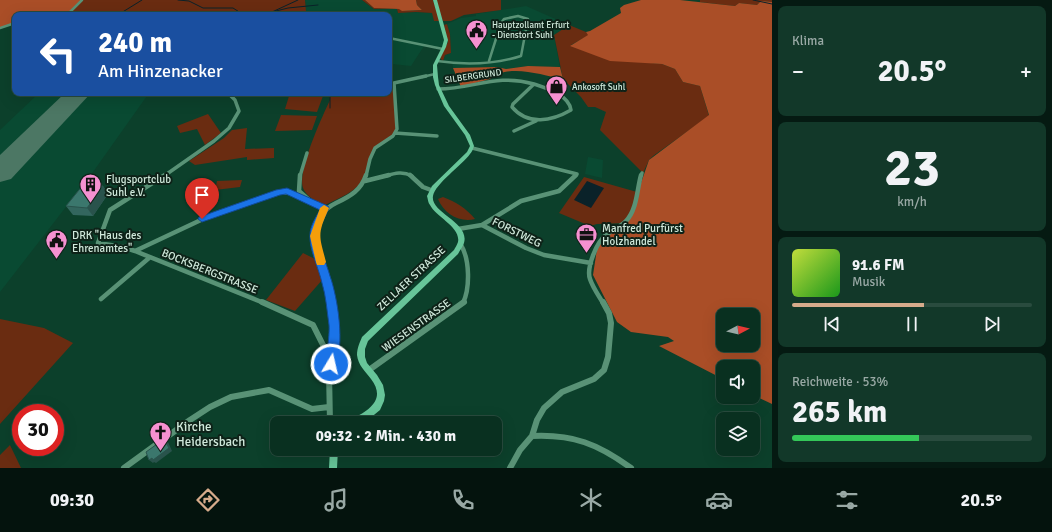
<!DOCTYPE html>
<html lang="de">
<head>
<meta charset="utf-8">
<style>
  body { margin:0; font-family:Signika,sans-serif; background:#123829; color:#f1f3f6; height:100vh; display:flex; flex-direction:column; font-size:15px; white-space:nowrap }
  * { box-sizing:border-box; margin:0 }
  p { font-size:13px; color:#99a9a5 }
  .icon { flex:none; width:22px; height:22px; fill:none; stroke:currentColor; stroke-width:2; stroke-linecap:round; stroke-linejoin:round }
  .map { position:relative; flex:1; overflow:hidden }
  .details { display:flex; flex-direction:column; gap:6px; padding:6px; background:#051a12; width:280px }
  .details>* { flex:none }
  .guide { position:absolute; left:12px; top:12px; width:380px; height:84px; border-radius:8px; box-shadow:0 4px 16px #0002,0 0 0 1px #294b3e; background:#1a4fa0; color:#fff; overflow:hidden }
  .needle { width:26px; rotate:83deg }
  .tools { position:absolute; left:716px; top:308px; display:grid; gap:8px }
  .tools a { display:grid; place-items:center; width:44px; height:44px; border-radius:8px; background:#093020; box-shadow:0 4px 16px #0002,0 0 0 1px #294b3e; font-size:20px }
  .speed { position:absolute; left:12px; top:404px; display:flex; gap:8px; font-size:20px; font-weight:700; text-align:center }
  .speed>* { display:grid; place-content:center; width:52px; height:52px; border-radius:50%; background:#093020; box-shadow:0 4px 16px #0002,0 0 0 1px #294b3e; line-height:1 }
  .speed .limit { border:6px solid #d22; background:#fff; color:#111 }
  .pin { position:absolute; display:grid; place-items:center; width:34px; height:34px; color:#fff; margin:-41px -17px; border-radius:50% 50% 50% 0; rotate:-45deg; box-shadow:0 0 4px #0007 }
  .pin .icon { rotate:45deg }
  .me { position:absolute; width:44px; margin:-22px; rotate:9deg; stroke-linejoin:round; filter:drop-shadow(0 0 3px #0008) }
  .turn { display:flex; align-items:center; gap:14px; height:84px; padding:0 20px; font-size:18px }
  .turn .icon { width:52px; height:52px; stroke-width:2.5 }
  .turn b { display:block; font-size:28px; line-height:34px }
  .big { font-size:30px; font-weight:700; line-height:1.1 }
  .details .tile { flex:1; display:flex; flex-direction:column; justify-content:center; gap:6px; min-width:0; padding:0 14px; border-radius:8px; background:#123829 }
  .details .dial { align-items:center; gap:0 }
  .dial b { font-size:52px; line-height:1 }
  .song { display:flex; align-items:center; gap:12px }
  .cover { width:48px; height:48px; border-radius:6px; background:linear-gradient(135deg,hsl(70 70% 55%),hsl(120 70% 35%)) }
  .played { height:4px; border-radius:2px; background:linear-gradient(90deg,#d6ab8b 55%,#294b3e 55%) }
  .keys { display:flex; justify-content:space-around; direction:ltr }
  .heat { display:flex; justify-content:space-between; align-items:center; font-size:22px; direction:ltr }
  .charge { height:6px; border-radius:3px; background:linear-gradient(90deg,#34c759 53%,#294b3e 0) }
  .trip { position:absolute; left:270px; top:416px; width:232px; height:40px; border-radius:8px; background:#093020; box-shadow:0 4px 16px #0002,0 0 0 1px #294b3e; font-weight:700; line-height:40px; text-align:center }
  .tab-bar { display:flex; height:64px; justify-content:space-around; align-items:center; background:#04130d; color:#99a9a5 }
  .tab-bar .icon { width:28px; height:28px }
  .tab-bar .selected { color:#d6ab8b }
  .tab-bar b { font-size:18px; color:#f1f3f6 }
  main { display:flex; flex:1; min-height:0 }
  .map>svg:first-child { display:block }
  .built { fill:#094a32 }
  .green { fill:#6a2c11 }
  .forest { fill:#aa4e27; fill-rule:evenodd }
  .water { fill:#0a2229 }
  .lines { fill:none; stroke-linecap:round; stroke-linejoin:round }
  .stream { stroke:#0a2229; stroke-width:1 }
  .runway { fill:#4c7764; fill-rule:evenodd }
  .street-far3 { stroke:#599276; stroke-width:2.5 }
  .street-far2 { stroke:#599276; stroke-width:3.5 }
  .street-far1 { stroke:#599276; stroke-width:4.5 }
  .street { stroke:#599276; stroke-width:6 }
  .secondary { fill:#67c599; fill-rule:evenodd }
  .wall { fill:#33665e }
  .shaded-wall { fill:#29534c }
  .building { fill:#3b776d; stroke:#29534c }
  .route { fill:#1a73e8; stroke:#114b97 }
  .slow { fill:#f59e0b }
  .labels { text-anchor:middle; stroke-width:4; stroke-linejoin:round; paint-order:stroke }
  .far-poi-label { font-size:9px; fill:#d0e9db; stroke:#0e2218; text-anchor:start }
  .far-street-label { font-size:9px; fill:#d0e9db; stroke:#0e2218 }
  .poi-label { font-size:11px; fill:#d0e9db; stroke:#0e2218; text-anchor:start }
  .street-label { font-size:11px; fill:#d0e9db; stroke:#0e2218 }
  .near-poi-label { font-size:13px; fill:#d0e9db; stroke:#0e2218; text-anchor:start }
</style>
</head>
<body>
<main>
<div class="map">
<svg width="772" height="468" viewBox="0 0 772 468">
  <rect width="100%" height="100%" fill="#0c402b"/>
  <path class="built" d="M305 0H362L374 9H397L398 13 416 12 432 13 440 21 445 40 444 45 441 47H436L389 38V15H310L306 11Z
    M526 6 569 25 554 36 560 67 528 66 506 69 497 67 453 68 452 61H443L445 55 451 53 450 34 447 24 461 18 476 16V14Z
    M389 39 424 46 411 66 392 64 391 68H389Z
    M39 93H149L93 172 0 292V130Z
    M588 157 603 160 602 178 585 174Z"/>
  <path class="green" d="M82 0H305L306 11 310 15H67Z
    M362 0H365L374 8 400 9 403 11 422 10 417 5 416 0H433L440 21H434L432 13 416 12 398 13 397 9H374Z
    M435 0H501V10L464 15 451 21H443Z
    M700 0H772V2L761 1 757 5 739 3 735 6 700 2Z
    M447 24 450 34 451 53 445 55 443 61 440 58 448 42 444 25Z
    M569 25 586 32 589 35 571 45 640 62 662 64 675 69 683 82 700 86 709 116 653 156 649 160 643 173 600 130 606 112 595 107H588L581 97 563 79 554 35Z
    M389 76C395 82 398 121 396 129 393 138 381 143 374 147 362 187 362 188 325 205 317 203 306 196 303 188 297 171 322 117 330 100L329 93H389Z
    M289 96H323L317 112 285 109Z
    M208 114 221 133 205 145 197 129 180 133 177 126Z
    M281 115 317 116 312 130 275 131Z
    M247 128 245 149 274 148V158L247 160V157L195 165 189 161 224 138 232 130Z
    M584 177 637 192 627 223 597 224 590 226 559 213Z
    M242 180 240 187 215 190 217 181Z
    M443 197C456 202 466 208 475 219 460 223 444 214 438 199Z
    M303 253 317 260 323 279 295 311 266 300Z
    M0 319 44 328 73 343 0 424Z
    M10 445 21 468H0V455Z"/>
  <path class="forest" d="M0 0H82L67 15H15V23L0 28Z
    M365 0H416L417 5 422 10 402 11 399 9 374 8Z
    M641 0H680L735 6 739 3 757 5 761 1 772 2V404L753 395V367H723V379L659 346 674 341 668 337 631 332 617 322 593 275 597 249 606 236 627 223 649 160 709 115 700 86 683 82 675 69 662 64 610 61 570 46 588 35 586 32 590 31 621 13 620 8 624 5ZM723 315H753V345H723Z
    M528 66 560 67 563 79C541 75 509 63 490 79L461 87 453 68 497 67 506 69Z"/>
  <path class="water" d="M587 181 604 188 591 208 574 200Z"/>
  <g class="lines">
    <path class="stream" d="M178 0 189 1 203 8H233L244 15
      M753 0 772 4
      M276 11 288 8 318 5
      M121 13 142 0
      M251 15 272 12 298 0
      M330 93V108"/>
    <path class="runway" d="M65 93H91L11 179 0 182V155Z"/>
    <path class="street-far3" d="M67 15 82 0
      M0 28 15 23
      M389 38 443 49
      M437 61C464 65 495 64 521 56L528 19 518 16 504 19 501 23 489 61
      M422 77 435 74"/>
    <path class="street-far2" d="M534 84C546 88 569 95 571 110 552 121 528 126 512 107L513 104Z
      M438 89C474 89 496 73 534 84
      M514 131 536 121
      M395 133 437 136
      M472 148 577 174 575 176
      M164 176 214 141 229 128 239 111 235 100 228 93
      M300 176 307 153
      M366 176 370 159 375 148 393 136 397 129 394 83 426 76
      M386 176C395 173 403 171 412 176
      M641 176 642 173"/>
    <path class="street-far1" d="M165 175 110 210 98 243 123 247 135 251 264 303
      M300 175 299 191 308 199
      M410 175 423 187 431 190
      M365 181 389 175
      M482 225 526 248 544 255 591 263
      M458 229 482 225 521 201 559 191 576 175
      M461 245C470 260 470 288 463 303
      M135 251 203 219 279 192 292 193 325 208
      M101 299 149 258
      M331 303C330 294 328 285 326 276 318 252 305 218 336 203 351 196 361 190 366 175
      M603 303C599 296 593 288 590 279 586 268 597 241 606 235 612 230 621 227 626 221 637 210 637 189 641 175"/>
    <path class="street" d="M262 302 313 325 323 345 329 372 330 423
      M329 370 334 338 331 302
      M369 370 464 302
      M532 436C573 434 598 444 631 468
      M124 468 190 420 210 407 231 397 269 390 312 409 329 407
      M510 468 520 450 532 436 537 420 544 408 562 392 594 379 604 370 608 357 611 323 609 313 603 302"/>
    <path class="secondary" d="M433 0H437L448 40 446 47 437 65 438 77 439 85 449 106 470 135 474 146C473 149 472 152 470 154 462 165 435 184 433 196 430 213 470 222 464 243 463 246 460 250 458 254L368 341 365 349V357L367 363 377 375 383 385 385 395 384 401 380 410 369 419 362 423H349L350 420C368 411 387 400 371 379 365 371 358 365 357 355 357 348 360 342 362 337L454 250C455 248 457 245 458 242 461 227 436 217 430 205 428 203 428 199 427 196L432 186 467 152 470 146 465 135 444 106 435 85 433 77V65L442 47 444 40Z
      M330 449H338L337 468H329Z"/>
  </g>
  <path class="wall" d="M103 186 108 194 93 216 73 215 66 206Z"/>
  <path class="shaded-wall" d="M103 186 108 194 93 216 87 208Z
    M164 439 168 442 172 451 156 463 154 462 153 463 149 460Z"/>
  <path class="building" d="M83 185 103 186 87 208 66 206Z
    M164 439 169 448 153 460 152 458 149 460 146 452Z"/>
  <path class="route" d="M287 188 328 206 329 208C325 217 320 225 319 234 318 245 327 265 330 276 338 299 345 345 335 367L331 369 327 367C325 362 330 336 329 325 327 311 326 296 322 283 319 269 309 249 310 235 310 226 316 217 320 210L286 194 280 195 202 222 198 219 199 217 276 190Z"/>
  <path class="slow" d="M324 205 329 208C317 235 319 235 326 262L324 265H317L316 262 310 236 320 208Z"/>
  <defs>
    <symbol id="civic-pin" viewBox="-11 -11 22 30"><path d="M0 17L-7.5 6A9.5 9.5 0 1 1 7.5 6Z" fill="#f591d1" stroke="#0e2218"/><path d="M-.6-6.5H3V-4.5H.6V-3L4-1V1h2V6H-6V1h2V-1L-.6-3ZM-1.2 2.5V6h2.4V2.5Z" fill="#111"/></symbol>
    <symbol id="shop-pin" viewBox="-11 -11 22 30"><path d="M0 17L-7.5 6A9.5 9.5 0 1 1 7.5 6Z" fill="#f591d1" stroke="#0e2218"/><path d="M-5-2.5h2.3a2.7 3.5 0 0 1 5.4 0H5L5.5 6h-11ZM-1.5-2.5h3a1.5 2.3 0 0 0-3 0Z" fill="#111"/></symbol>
    <symbol id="building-pin" viewBox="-11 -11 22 30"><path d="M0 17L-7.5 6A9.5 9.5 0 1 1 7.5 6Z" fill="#f591d1" stroke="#0e2218"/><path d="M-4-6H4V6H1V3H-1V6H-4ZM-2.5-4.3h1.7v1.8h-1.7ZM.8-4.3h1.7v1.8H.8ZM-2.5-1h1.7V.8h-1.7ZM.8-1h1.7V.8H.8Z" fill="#111"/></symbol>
    <symbol id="office-pin" viewBox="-11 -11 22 30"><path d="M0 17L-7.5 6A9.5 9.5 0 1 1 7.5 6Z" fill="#f591d1" stroke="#0e2218"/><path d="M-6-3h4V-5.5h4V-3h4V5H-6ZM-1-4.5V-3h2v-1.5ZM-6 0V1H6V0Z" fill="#111"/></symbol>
    <symbol id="church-pin" viewBox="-11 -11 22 30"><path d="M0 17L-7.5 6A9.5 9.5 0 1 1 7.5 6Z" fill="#f591d1" stroke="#0e2218"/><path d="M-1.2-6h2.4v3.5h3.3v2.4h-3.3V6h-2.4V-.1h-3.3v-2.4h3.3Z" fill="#111"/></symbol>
  </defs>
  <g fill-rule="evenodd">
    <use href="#civic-pin" x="464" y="18" width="25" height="34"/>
    <use href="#shop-pin" x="544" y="74" width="25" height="34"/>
    <use href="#building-pin" x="78" y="172" width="25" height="34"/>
    <use href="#office-pin" x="574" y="222" width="25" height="34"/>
    <use href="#civic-pin" x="44" y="228" width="25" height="34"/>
    <use href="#church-pin" x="148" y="420" width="25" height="34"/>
  </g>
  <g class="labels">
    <g class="far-poi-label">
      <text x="492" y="28">Hauptzollamt Erfurt<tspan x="492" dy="10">- Dienstort Suhl</tspan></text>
      <text x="572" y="90">Ankosoft Suhl</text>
    </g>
    <g class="far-street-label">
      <text transform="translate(473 76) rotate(-8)" y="3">SILBERGRUND</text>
    </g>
    <g class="poi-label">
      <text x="106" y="183">Flugsportclub<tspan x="106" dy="13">Suhl e.V.</tspan></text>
      <text x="602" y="232">Manfred Purfürst<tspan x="602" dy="13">Holzhandel</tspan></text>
      <text x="72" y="239">DRK "Haus des<tspan x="72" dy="13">Ehrenamtes"</tspan></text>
    </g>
    <g class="street-label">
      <text transform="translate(517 232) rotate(26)" y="4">FORSTWEG</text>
      <text transform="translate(210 271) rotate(22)" y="4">BOCKSBERGSTRASSE</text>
      <text transform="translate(411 278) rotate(-43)" y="4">ZELLAER STRASSE</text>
      <text transform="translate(416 325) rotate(-36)" y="4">WIESENSTRASSE</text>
    </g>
    <g class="near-poi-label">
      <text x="176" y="431">Kirche<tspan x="176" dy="15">Heidersbach</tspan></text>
    </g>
  </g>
</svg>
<div class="tools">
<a><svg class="needle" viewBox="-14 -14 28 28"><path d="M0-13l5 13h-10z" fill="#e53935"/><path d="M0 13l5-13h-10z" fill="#99a9a5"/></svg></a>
<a><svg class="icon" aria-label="sound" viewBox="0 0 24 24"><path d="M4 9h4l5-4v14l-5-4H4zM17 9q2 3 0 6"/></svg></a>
<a><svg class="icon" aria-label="layers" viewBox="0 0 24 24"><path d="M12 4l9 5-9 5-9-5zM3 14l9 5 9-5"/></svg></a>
</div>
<div class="speed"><div class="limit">30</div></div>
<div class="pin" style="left:202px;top:219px;background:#d93025"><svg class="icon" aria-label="arrive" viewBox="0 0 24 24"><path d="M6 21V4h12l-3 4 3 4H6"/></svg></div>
<svg class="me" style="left:331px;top:364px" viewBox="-20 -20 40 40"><circle r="17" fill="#1a73e8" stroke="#fff" stroke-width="3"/><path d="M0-11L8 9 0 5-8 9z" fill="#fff"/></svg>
<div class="trip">09:32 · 2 Min. · 430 m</div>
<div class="guide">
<div class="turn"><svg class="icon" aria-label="left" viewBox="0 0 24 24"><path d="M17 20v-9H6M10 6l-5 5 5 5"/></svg><div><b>240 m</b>Am Hinzenacker</div></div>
</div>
</div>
<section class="details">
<div class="tile"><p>Klima</p>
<div class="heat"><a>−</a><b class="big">20.5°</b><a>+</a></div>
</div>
<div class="tile dial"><b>23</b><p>km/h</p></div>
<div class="tile">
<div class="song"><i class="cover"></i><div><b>91.6 FM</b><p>Musik</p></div></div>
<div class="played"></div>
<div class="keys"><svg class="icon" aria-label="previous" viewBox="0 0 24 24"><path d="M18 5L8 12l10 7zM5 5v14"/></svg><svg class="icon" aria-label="pause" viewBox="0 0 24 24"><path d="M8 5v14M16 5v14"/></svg><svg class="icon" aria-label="next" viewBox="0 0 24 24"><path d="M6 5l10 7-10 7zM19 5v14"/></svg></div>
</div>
<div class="tile"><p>Reichweite · 53%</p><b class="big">265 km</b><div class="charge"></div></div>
</section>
</main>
<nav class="tab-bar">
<b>09:30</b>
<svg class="icon selected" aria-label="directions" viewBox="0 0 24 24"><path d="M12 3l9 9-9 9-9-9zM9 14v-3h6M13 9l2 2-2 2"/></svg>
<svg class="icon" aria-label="music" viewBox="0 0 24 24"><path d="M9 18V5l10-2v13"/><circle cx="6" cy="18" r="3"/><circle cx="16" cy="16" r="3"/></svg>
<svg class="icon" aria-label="phone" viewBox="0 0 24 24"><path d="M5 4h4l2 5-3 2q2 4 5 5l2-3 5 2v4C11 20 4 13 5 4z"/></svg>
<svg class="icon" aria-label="climate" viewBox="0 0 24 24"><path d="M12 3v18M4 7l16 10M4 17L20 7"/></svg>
<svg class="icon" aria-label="car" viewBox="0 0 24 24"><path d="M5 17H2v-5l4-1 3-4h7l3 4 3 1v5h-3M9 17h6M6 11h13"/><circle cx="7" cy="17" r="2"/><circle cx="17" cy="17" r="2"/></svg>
<svg class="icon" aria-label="filters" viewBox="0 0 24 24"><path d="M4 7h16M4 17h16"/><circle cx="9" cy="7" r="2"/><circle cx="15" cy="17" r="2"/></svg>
<b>20.5°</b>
</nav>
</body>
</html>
